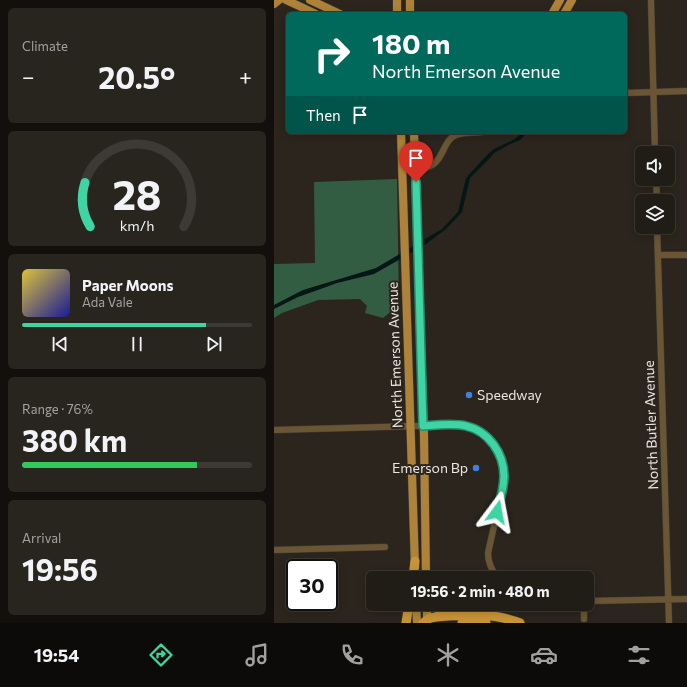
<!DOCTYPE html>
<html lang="en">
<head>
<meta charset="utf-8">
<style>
  body { margin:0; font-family:Commissioner,sans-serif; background:#28251f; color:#f1f3f6; height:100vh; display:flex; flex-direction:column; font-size:15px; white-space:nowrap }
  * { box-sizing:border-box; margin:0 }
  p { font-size:13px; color:#a2a1a1 }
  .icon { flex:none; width:22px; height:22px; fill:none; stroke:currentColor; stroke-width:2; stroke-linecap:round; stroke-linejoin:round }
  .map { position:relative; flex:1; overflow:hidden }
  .panel { display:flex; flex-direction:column; gap:8px; padding:8px; background:#120f0c; width:274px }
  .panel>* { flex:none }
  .banner { position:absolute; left:12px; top:12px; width:341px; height:122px; border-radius:6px; box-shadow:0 2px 10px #0003,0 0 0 1px #3d3a35; background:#00695c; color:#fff; overflow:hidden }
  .buttons { position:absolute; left:361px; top:146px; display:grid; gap:8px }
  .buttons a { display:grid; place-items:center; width:40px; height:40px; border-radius:6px; background:#201c16; box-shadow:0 2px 10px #0003,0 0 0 1px #3d3a35; font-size:20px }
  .speed { position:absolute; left:12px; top:559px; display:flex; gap:8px; font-size:20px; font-weight:700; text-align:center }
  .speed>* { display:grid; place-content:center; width:52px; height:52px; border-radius:50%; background:#201c16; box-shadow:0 2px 10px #0003,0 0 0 1px #3d3a35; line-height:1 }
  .speed .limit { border:2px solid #111; border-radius:6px; background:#fff; color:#111 }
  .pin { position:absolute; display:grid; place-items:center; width:34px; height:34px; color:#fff; margin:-41px -17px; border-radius:50% 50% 50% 0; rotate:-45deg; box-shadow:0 0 4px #0007 }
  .pin .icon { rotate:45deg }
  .me { position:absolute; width:44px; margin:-22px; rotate:13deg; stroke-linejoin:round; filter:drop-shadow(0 0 3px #0008) }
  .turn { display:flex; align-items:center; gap:14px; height:84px; padding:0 20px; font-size:18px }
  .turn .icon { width:52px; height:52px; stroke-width:2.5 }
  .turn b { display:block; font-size:28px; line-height:34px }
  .then { display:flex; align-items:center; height:38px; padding:0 20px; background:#0003; gap:8px; font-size:15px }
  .big { font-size:30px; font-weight:700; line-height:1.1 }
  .panel .card { flex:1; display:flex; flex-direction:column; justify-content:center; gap:6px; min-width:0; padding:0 14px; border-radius:6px; background:#28251f }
  .panel .dial { align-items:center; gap:0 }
  .dial svg { height:104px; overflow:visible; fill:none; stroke:#3d3a35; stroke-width:7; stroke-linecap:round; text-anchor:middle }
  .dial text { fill:#f1f3f6; stroke:none }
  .song { display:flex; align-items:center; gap:12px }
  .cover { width:48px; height:48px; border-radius:6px; background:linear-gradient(135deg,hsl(50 70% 55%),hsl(240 70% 35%)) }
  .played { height:4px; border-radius:2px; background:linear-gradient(90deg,#3ed4a3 80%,#3d3a35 80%) }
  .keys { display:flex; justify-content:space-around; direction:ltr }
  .heat { display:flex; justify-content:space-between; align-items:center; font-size:22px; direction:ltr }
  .charge { height:6px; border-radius:3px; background:linear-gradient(90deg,#34c759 76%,#3d3a35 0) }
  .trip { position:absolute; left:92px; top:571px; width:228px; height:40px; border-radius:6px; background:#201c16; box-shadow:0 2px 10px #0003,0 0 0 1px #3d3a35; font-weight:700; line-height:40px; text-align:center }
  .tabs { display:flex; height:64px; justify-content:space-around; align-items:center; background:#0d0b09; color:#a2a1a1 }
  .tabs .icon { width:28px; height:28px }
  .tabs .on { color:#3ed4a3 }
  .tabs b { font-size:18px; color:#f1f3f6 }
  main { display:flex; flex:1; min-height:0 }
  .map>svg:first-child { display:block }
  .forest { fill:#335d43 }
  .water { fill:#041616 }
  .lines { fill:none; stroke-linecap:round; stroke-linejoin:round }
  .minor-casing { stroke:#454038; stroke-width:7 }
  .major-casing { stroke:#454038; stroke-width:9 }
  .highway-casing { stroke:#454038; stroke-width:10 }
  .minor { stroke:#6a5534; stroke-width:6 }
  .major { stroke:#ae8239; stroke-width:8 }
  .highway { stroke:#c89438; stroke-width:9 }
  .route-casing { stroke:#288a6a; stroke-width:10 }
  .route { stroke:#3ed4a3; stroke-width:7 }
  .shop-dot { fill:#3f7fe0; stroke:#2b251d; stroke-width:1.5 }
  .labels { text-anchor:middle; stroke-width:4; stroke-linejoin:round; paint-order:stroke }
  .street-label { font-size:14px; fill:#e8e4df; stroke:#2b251d }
  .poi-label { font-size:14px; fill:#e8e4df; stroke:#2b251d; text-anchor:start }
</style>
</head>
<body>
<main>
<section class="panel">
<div class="card"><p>Climate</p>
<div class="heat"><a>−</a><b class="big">20.5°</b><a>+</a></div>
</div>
<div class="card dial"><svg viewBox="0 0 100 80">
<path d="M14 69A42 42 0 1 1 86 69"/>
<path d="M14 69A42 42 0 0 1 10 35" stroke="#3ed4a3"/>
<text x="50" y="56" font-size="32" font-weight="700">28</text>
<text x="50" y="72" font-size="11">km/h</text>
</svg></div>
<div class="card">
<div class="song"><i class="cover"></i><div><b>Paper Moons</b><p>Ada Vale</p></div></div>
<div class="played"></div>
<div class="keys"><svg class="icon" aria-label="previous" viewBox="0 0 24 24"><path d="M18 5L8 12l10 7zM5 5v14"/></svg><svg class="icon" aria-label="pause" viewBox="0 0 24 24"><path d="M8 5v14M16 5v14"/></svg><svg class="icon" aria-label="next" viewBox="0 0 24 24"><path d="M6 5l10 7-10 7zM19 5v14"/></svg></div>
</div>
<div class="card"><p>Range · 76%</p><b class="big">380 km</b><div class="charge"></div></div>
<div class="card"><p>Arrival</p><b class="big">19:56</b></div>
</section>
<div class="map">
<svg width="413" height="623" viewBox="0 0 413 623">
  <rect width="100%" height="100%" fill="#2b251d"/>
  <path class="forest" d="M123 179 125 305 109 318 91 313 93 306 86 299 44 300 8 313 0 318V264L41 263 40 182Z"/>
  <path class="water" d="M249 132H254L246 140 236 144 220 153 215 159 196 178 188 212 172 229 152 244 123 261 100 274 63 283 41 291 24 297 0 309V305L29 290 102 268 168 229 184 212 192 178 213 155 220 149 241 139Z"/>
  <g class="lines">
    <defs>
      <path id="minor" d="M377 0 381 153
        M351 93 413 91
        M128 169C137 169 148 170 156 166 170 160 169 140 182 135 190 132 200 133 208 132
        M382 179 383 201
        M383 227 395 623
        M384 255H413
        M0 430 179 425C186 425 192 426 198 428 222 437 233 462 229 486L214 553C214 563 218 571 224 578
        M0 550 111 547
        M313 601 413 599
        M310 619V604"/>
      <path id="major" d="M12 0 42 14
        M36 0 66 14
        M123 0V14
        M136 0V14
        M0 4 5 0
        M278 14 286 0
        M290 14 298 0
        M127 132 141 567
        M140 132 150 436 152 578
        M142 604 143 623
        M153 604V623"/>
      <path id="highway" d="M139 578 141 561
        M159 604 165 610 176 613
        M132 623 135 604
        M149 623 156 618 162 617C190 615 219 612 246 623
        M188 623 202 621 212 623"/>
    </defs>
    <use href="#minor" class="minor-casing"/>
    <use href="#major" class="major-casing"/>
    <use href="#highway" class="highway-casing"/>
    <use href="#minor" class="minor"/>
    <use href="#major" class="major"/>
    <use href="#highway" class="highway"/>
  </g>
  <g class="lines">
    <defs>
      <path id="route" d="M142 182 149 426C163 425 179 423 192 426 215 431 230 454 230 476 230 488 226 501 223 512"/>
    </defs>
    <use href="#route" class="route-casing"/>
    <use href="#route" class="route"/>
  </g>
  <g class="shop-dot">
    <circle cx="195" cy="395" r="4"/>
    <circle cx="202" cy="468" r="4"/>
  </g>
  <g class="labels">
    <g class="street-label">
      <text transform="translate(121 355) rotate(-92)" y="5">North Emerson Avenue</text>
      <text transform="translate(377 425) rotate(-92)" y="5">North Butler Avenue</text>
    </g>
    <g class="poi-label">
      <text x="203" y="400">Speedway</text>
      <text x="194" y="473" text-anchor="end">Emerson Bp</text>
    </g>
  </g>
</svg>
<div class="buttons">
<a><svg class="icon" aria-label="sound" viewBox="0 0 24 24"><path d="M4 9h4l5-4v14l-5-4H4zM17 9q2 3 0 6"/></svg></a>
<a><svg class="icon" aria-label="layers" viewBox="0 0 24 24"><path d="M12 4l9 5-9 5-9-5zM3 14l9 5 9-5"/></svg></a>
</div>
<div class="speed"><div class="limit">30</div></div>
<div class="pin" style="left:142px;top:182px;background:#d93025"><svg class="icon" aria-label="arrive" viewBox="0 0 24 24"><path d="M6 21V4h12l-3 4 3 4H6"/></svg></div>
<svg class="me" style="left:223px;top:512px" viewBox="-20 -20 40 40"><path d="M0-17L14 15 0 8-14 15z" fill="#3ed4a3" stroke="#fff" stroke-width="4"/></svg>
<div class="trip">19:56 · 2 min · 480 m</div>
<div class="banner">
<div class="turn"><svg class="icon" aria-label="right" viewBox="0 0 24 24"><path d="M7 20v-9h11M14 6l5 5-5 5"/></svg><div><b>180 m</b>North Emerson Avenue</div></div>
<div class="then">Then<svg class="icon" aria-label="arrive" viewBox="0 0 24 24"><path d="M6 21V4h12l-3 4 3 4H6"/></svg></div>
</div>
</div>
</main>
<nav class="tabs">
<b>19:54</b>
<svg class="icon on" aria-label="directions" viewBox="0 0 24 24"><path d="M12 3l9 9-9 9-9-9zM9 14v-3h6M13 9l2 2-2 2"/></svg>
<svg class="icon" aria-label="music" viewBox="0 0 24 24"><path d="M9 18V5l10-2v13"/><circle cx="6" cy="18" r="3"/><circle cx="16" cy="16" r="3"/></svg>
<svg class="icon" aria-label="phone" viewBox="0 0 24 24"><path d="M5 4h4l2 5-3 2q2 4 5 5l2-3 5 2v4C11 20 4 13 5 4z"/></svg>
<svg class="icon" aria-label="climate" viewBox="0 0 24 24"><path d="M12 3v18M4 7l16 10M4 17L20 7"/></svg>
<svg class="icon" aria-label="car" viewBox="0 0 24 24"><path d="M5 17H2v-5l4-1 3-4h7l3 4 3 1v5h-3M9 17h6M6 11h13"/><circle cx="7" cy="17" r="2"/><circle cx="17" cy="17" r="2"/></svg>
<svg class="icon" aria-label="filters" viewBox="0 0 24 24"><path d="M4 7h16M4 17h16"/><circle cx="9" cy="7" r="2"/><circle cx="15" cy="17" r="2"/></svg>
</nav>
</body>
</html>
